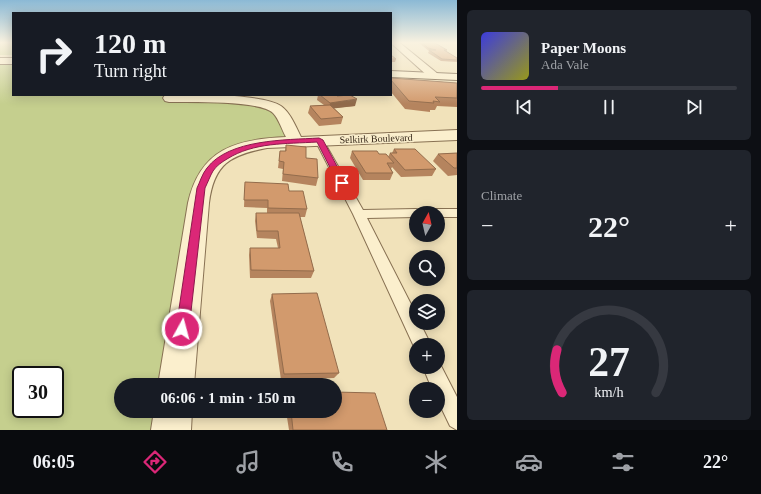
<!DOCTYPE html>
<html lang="en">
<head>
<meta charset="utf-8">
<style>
  body { margin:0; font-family:"Times New Roman",serif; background:#20242c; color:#f1f3f6; height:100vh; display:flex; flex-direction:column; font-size:15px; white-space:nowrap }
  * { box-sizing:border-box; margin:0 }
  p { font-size:13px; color:#9ea1a6 }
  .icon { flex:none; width:22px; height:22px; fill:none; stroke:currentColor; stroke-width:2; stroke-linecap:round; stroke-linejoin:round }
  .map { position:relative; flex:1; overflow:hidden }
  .details { display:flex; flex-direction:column; gap:10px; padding:10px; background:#0d0f14; width:304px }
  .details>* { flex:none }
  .hud { position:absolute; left:12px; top:12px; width:380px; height:84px; border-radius:0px; box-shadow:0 2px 10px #0003; background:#171b24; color:#f1f3f6; overflow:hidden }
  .needle { width:26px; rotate:8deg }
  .controls { position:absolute; left:409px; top:206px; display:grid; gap:8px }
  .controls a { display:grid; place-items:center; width:36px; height:36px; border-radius:50%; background:#171b24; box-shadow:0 2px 10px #0003; font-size:20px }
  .speed { position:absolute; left:12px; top:366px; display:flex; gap:8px; font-size:20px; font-weight:700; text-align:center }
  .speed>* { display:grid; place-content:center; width:52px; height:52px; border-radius:50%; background:#171b24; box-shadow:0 2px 10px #0003; line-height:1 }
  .speed .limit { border:2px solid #111; border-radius:6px; background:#fff; color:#111 }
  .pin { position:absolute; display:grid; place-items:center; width:34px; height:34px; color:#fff; margin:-17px; border-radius:8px; box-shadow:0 2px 6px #0006 }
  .me { position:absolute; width:44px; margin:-22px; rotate:7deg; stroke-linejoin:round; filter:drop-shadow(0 0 3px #0008) }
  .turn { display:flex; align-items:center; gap:14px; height:84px; padding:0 16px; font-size:18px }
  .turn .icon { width:52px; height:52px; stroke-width:2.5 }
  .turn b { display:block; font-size:28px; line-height:34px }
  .big { font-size:30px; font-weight:800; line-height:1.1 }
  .details .widget { flex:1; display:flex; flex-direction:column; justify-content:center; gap:6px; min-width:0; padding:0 14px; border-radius:6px; background:#20242c }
  .details .dial { align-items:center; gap:0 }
  .dial svg { height:104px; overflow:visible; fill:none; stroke:#363941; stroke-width:7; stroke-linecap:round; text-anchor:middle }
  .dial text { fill:#f1f3f6; stroke:none }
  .song { display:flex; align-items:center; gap:12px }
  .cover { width:48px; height:48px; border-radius:6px; background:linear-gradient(135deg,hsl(240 70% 55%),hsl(60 70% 35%)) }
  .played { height:4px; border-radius:2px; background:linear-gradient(90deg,#db2777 30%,#363941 30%) }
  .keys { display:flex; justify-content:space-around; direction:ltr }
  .heat { display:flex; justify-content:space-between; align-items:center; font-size:22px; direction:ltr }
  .trip { position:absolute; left:114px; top:378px; width:228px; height:40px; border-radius:20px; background:#171b24; box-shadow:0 2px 10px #0003; font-weight:800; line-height:40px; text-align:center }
  .dock { display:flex; height:64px; justify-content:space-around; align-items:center; background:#090b0e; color:#9ea1a6 }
  .dock .icon { width:28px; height:28px }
  .dock .selected { color:#db2777 }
  .dock b { font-size:18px; color:#f1f3f6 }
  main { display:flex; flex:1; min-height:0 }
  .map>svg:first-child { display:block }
  .green { fill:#c5cf8e; fill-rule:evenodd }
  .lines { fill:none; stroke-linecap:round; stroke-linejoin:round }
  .lane-casing { stroke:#887153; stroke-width:2 }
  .street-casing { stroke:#887153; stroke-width:2 }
  .secondary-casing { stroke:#6a5237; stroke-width:2 }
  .lane { fill:#fbefcd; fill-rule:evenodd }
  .street { fill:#fbefcd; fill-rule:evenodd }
  .secondary { fill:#fbefcd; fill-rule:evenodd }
  .wall { fill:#b5845e }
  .shaded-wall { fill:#936c4c }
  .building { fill:#d29a6d; stroke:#936c4c }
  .route { fill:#db2777; stroke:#8e194d }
  .labels { text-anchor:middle; stroke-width:3; stroke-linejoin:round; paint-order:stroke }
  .street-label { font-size:10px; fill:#36281a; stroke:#f8ecca }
</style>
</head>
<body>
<main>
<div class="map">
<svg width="457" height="430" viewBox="0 0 457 430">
  <rect width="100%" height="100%" fill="#f1e2ba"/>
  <path class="green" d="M0 43H13V55H0Z
    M0 64H13V95H168L266 104 296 141 267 143 216 163 176 385H121V411H173L171 430H0ZM21 375H55V409H21Z"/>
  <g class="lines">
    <defs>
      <path id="lane" d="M319 137 323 140 363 210 416 209 420 210 422 213H416V217L367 218 416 314V323H420L431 345H416V351L353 214 315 140Z
        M436 209H457V217H438V213H430L432 210Z
        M438 360 457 397V430L450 426 438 401V389H432L423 367H438Z"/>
      <path id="street" d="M391 43H400L438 74 439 76 438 78H430Z
        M165 95C187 93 263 94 281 106 290 112 296 127 301 137L457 130V140L267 148C230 155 214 164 209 203L194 385H158L188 203C200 149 236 139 286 137 282 130 279 119 273 113 260 100 189 102 169 102L165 101 163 98Z
        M154 411H192L191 430H151Z"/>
      <path id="secondary" d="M0 58H13V64H0Z
        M391 71 457 74V80L391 77Z"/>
    </defs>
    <use href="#lane" class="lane-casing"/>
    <use href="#street" class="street-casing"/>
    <use href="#secondary" class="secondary-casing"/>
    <use href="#lane" class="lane"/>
    <use href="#street" class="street"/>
    <use href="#secondary" class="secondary"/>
  </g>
  <path class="wall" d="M419 43H435L447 50 446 51 457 58V62L441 61 428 53 429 51Z
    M391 55 396 59 395 62H391Z
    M391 78 457 83V107L437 106 435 110H430V112L405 109 391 92Z
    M318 95H336L355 106 334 108 343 117 341 124 319 126 308 113 310 106 324 105 317 100Z
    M286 145 306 158 318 178 316 186 282 181 283 169 278 168 280 151H285Z
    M394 149 436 169 432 176 401 177 392 167 391 169 393 173 390 180H363L350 158 352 151 379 154 388 157 390 153H392Z
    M457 153V175L448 176 433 161 438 154Z
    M245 182 289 191 307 209 305 217H300L314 271 311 278H250L249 255 250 248H278L276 239 257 238 255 221 256 213H267V208L244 207Z
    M272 294 339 373 334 378 281 380 270 301Z
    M286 411H335L387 430H289Z"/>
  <path class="shaded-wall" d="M357 99 355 106 329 109 330 103Z"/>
  <path class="building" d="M423 43H435L447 50H444L457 58V60L442 59 429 50H436L428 48Z
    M391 55 396 59H391Z
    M391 78 457 83V98L435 97 440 102 433 101 434 103 409 101 391 80Z
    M320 95H336L337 96 350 95 357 99 330 103Z
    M330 105 343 117 321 119 310 106Z
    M286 145 306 147V158L317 159 318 178 283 174 284 162 279 161 280 151H286Z
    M394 149H415L436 169 405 170 390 153H397Z
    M352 151H377L379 154H386L394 163H387L393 173H366Z
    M457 153V168H454L438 154Z
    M245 182 288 184 289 191H303L307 209 268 208V200H244Z
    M256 213H299L314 271 251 270 250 248H280L278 231H257Z
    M317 293 339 373 284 374 272 294Z
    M335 392 375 393 387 430H293L291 411H335Z"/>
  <linearGradient id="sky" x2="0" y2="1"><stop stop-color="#8bb9d5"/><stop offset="0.41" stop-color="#f9f2e0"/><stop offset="1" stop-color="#f9f2e0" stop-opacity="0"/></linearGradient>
  <rect width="457" height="104" fill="url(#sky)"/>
  <path class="route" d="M319 138 323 140 346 183 345 184H339L338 183 317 142C286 144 254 142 227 159 222 162 216 166 213 171 210 176 208 182 205 188L189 329 187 334 182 336 178 334 176 329 197 188C200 182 202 174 207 168 229 139 286 140 319 138Z"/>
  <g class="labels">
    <g class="street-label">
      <text transform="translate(376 138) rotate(-2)" y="4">Selkirk Boulevard</text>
    </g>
  </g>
</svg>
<div class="controls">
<a><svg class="needle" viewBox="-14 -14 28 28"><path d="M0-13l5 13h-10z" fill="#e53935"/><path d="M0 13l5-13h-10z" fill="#9ea1a6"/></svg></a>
<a><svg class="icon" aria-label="search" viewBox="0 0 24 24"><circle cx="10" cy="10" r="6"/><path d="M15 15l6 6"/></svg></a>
<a><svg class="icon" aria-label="layers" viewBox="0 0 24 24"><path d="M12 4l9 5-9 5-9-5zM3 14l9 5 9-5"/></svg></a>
<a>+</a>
<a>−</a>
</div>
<div class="speed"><div class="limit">30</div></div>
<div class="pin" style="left:342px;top:183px;background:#d93025"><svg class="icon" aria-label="arrive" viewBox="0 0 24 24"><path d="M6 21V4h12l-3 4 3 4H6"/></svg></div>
<svg class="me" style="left:182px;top:329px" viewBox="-20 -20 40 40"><circle r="17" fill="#db2777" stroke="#fff" stroke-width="3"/><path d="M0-11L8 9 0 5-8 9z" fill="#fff"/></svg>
<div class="trip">06:06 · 1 min · 150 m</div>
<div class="hud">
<div class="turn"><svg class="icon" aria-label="right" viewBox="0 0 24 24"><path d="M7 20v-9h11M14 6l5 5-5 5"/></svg><div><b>120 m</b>Turn right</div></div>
</div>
</div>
<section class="details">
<div class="widget">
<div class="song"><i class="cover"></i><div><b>Paper Moons</b><p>Ada Vale</p></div></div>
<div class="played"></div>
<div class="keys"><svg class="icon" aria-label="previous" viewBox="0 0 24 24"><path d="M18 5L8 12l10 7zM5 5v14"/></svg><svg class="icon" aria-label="pause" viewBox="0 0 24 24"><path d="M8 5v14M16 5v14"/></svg><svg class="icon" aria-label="next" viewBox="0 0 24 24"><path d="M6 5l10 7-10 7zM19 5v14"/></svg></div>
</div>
<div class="widget"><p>Climate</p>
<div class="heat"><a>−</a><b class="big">22°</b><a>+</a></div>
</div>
<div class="widget dial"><svg viewBox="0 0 100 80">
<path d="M14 69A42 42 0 1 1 86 69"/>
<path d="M14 69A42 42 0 0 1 10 36" stroke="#db2777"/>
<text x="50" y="56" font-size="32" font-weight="700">27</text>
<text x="50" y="72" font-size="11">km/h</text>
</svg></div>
</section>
</main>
<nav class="dock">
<b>06:05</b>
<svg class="icon selected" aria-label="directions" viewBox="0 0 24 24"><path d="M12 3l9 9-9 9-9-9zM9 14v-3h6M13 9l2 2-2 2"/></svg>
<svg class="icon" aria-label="music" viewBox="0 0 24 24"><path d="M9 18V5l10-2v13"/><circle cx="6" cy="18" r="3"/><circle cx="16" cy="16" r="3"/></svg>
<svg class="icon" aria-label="phone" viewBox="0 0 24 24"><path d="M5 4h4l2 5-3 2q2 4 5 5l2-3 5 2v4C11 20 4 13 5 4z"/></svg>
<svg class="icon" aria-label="climate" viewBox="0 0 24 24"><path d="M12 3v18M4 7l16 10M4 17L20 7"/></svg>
<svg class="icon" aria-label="car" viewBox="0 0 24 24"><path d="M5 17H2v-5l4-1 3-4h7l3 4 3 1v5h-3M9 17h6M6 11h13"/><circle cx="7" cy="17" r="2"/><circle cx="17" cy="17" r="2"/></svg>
<svg class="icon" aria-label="filters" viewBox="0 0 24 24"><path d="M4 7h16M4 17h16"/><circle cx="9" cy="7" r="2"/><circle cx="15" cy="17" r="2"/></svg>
<b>22°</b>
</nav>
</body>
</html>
